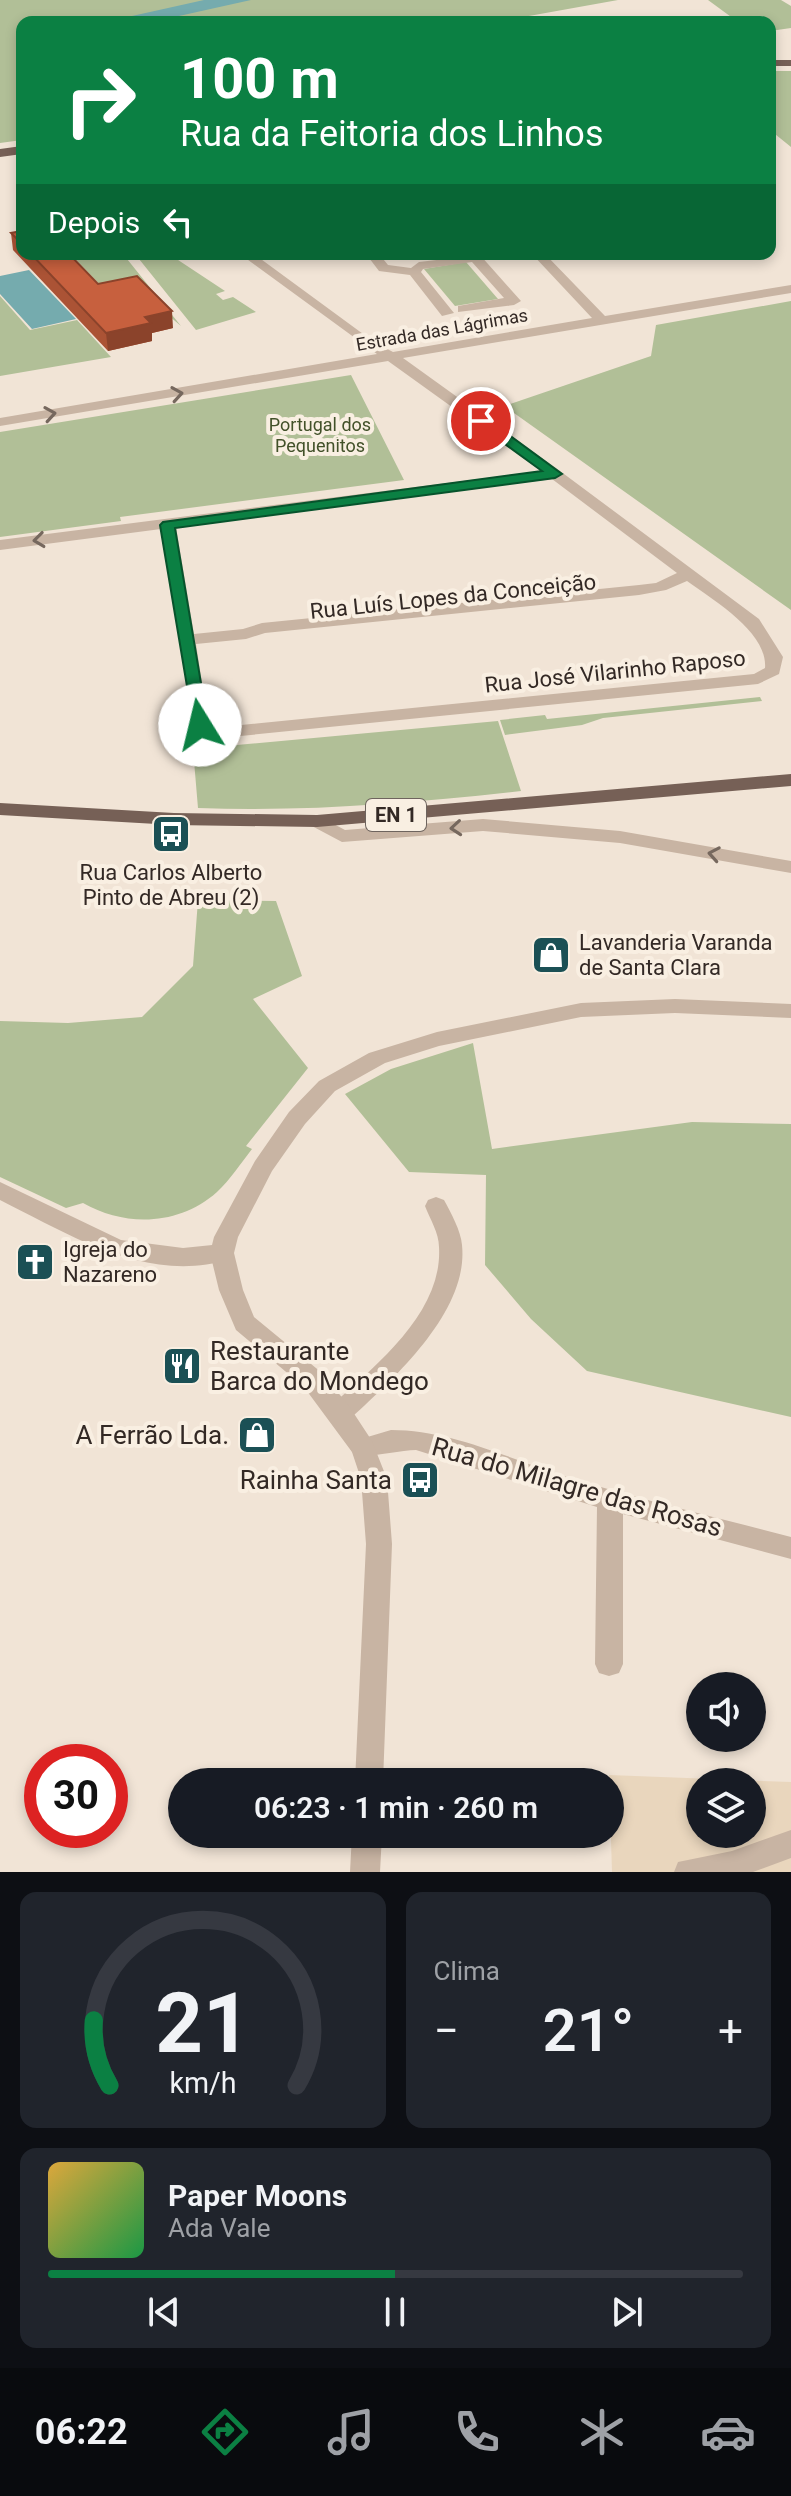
<!DOCTYPE html>
<html lang="pt">
<head>
<meta charset="utf-8">
<style>
  body { margin:0; font-family:Roboto,sans-serif; background:#20242c; color:#f1f3f6; height:100vh; display:flex; flex-direction:column; font-size:30px; white-space:nowrap }
  * { box-sizing:border-box; margin:0 }
  p { font-size:26px; color:#9ea1a6 }
  .icon { flex:none; width:44px; height:44px; fill:none; stroke:currentColor; stroke-width:2; stroke-linecap:round; stroke-linejoin:round }
  .map { position:relative; height:1872px; overflow:hidden }
  .details { display:flex; flex-direction:column; gap:20px; padding:20px; background:#0d0f14; flex:1 }
  .details>* { flex:none }
  .top-card { position:absolute; left:16px; top:16px; width:760px; height:244px; border-radius:16px; box-shadow:0 4px 12px #0003; background:#0b8043; color:#fff; overflow:hidden }
  .buttons { position:absolute; left:686px; top:1672px; display:grid; gap:16px }
  .buttons a { display:grid; place-items:center; width:80px; height:80px; border-radius:50%; background:#171b24; box-shadow:0 4px 12px #0003; font-size:40px }
  .speed { position:absolute; left:24px; top:1744px; display:flex; gap:16px; font-size:40px; font-weight:700; text-align:center }
  .speed>* { display:grid; place-content:center; width:104px; height:104px; border-radius:50%; background:#171b24; box-shadow:0 4px 12px #0003; line-height:1 }
  .speed .limit { border:12px solid #d22; background:#fff; color:#111 }
  .pin { position:absolute; display:grid; place-items:center; width:68px; height:68px; color:#fff; margin:-34px; border:4px solid #fff; border-radius:50%; box-shadow:0 2px 8px #0007 }
  .me { position:absolute; width:88px; margin:-44px; rotate:351deg; stroke-linejoin:round; filter:drop-shadow(0 0 6px #0008) }
  .turn { display:flex; align-items:center; gap:28px; height:168px; padding:0 32px; font-size:36px }
  .turn .icon { width:104px; height:104px; stroke-width:2.5 }
  .turn b { display:block; font-size:56px; line-height:68px }
  .then { display:flex; align-items:center; height:76px; padding:0 32px; background:#0003; gap:16px; font-size:30px }
  .big { font-size:60px; font-weight:600; line-height:1.1 }
  .details .widget { flex:1; display:flex; flex-direction:column; justify-content:center; gap:12px; min-width:0; padding:0 28px; border-radius:16px; background:#20242c }
  .details .dial { align-items:center; gap:0 }
  .dial svg { height:208px; overflow:visible; fill:none; stroke:#363941; stroke-width:7; stroke-linecap:round; text-anchor:middle }
  .dial text { fill:#f1f3f6; stroke:none }
  .song { display:flex; align-items:center; gap:24px }
  .cover { width:96px; height:96px; border-radius:12px; background:linear-gradient(135deg,hsl(40 70% 55%),hsl(140 70% 35%)) }
  .played { height:8px; border-radius:4px; background:linear-gradient(90deg,#0b8043 50%,#363941 50%) }
  .keys { display:flex; justify-content:space-around; direction:ltr }
  .heat { display:flex; justify-content:space-between; align-items:center; font-size:44px; direction:ltr }
  .details .tiles { flex:1; display:grid; gap:20px; grid-template-columns:1fr 1fr }
  .widget:last-child { grid-column:span 2 }
  .trip { position:absolute; left:168px; top:1768px; width:456px; height:80px; border-radius:40px; background:#171b24; box-shadow:0 4px 12px #0003; font-weight:600; line-height:80px; text-align:center }
  .dock { display:flex; height:128px; justify-content:space-around; align-items:center; background:#090b0e; color:#9ea1a6 }
  .dock .icon { width:56px; height:56px }
  .dock .on { color:#0b8043 }
  .dock b { font-size:36px; color:#f1f3f6 }
  .map>svg:first-child { display:block }
  .green { fill:#b1bf97 }
  .plaza { fill:#e9d6bd; fill-rule:evenodd }
  .water { fill:#75abae }
  .lines { fill:none; stroke-linecap:round; stroke-linejoin:round }
  .minor { fill:#c8b4a3; fill-rule:evenodd }
  .tertiary { fill:#c8b4a3; fill-rule:evenodd }
  .primary { fill:#766056; fill-rule:evenodd }
  .wall { fill:#ab5335 }
  .shaded-wall { fill:#8b432b }
  .building { fill:#c7603e; stroke:#8b432b; stroke-width:2 }
  .oneway { stroke:#76685e }
  .route { fill:#0b8043; stroke:#07532c; stroke-width:2 }
  .labels { text-anchor:middle; stroke-width:8; stroke-linejoin:round; paint-order:stroke }
  .far-street-label { font-size:18px; fill:#332925; stroke:#f9efe2 }
  .far-park-label { font-size:18px; fill:#425129; stroke:#f9efe2 }
  .shield { fill:#f9efe2; stroke:#6e645e; stroke-width:2 }
  .shield-label { font-size:20px; font-weight:bold; fill:#332925 }
  .street-label { font-size:22px; fill:#332925; stroke:#f9efe2 }
  .poi-label { font-size:22px; fill:#332925; stroke:#f9efe2; text-anchor:start }
  .near-poi-label { font-size:26px; fill:#332925; stroke:#f9efe2; text-anchor:end }
  .near-street-label { font-size:26px; fill:#332925; stroke:#f9efe2 }
</style>
</head>
<body>
<div class="map">
<svg width="791" height="1872" viewBox="0 0 791 1872">
  <rect width="100%" height="100%" fill="#f1e4d6"/>
  <path class="green" d="M0 0H618L495 22H22V140L0 143Z
    M708 0H781L791 6V28L770 31V22H738Z
    M770 71H791V147L770 130Z
    M70 254H123L181 326 162 310 113 298Z
    M135 254H169L225 291 216 294 223 300 233 297 256 312 196 330Z
    M466 262 498 299 455 306 424 269Z
    M0 296 30 330 77 320 111 357 0 376Z
    M791 301V610L504 406 651 356 656 325Z
    M351 375 404 480 120 517 121 521 0 537V432Z
    M760 697 762 701 603 718 582 725 505 735 500 720 545 715 547 719Z
    M498 721 521 791C413 803 306 812 198 808L193 749Z
    M198 900 276 901 302 976 253 999 308 1068 246 1146 252 1149C241 1163 230 1180 217 1192 179 1226 125 1227 83 1203L66 1208 0 1177V1021L68 1023 142 1017 193 966Z
    M473 1043 492 1149 692 1122 791 1124V1417L587 1371 531 1319 485 1265 486 1175 409 1172 345 1094 391 1069Z"/>
  <path class="plaza" d="M609 1775 791 1782V1872H612ZM700 1782H752V1834H700Z"/>
  <path class="water" d="M204 0H251L152 22H105Z
    M29 270 76 319 32 329 0 294V276Z"/>
  <g class="lines">
    <path class="minor" d="M240 254H254L374 342 393 352 592 318 532 254H545L605 316 791 285V293L403 358 560 471 759 619 783 657 779 674 758 684 220 738 194 729 161 529 0 550V540L541 471 388 361 0 426V418L377 354ZM552 479 677 573 656 583 639 585 262 623 243 629 194 634 176 527ZM687 581C713 600 768 632 765 668L754 674 222 727 208 722 196 644 246 639 265 633 639 595 666 590Z
      M366 254H379L388 265 411 268 419 262 480 255 521 301 514 305 458 312V306L504 298 472 262 423 269 421 272 454 313 442 316 410 275 379 271Z
      M317 815 345 830 483 819 620 831 791 861V873L620 843 483 831 342 842 310 825 308 821 310 817Z
      M0 1182 121 1240 183 1248 222 1244 230 1247 234 1253 230 1259C149 1285 70 1235 0 1200Z
      M436 1197 444 1200C451 1213 461 1231 462 1245 469 1312 393 1379 349 1420L340 1423 331 1420 328 1413 331 1406C375 1366 443 1313 439 1247 439 1233 430 1219 425 1206L428 1200Z
      M391 1430C452 1430 509 1459 567 1477 641 1500 716 1517 791 1537V1559L623 1514V1664L619 1673 609 1676 599 1673 595 1664 597 1507 416 1450C399 1450 366 1459 354 1455L350 1448 354 1441Z
      M791 1830V1858L753 1872H674L678 1862 732 1851Z"/>
    <path class="tertiary" d="M675 999 791 1004V1018L675 1013 581 1017 439 1046 385 1063 335 1091 305 1124 272 1171 238 1237 234 1253 243 1290 254 1317 322 1373 349 1406 372 1441 387 1479 392 1544 383 1782H355L366 1544 361 1479 352 1452 304 1387 236 1330 219 1290 210 1253 214 1237 255 1161 289 1112 319 1081 369 1053 437 1032 581 1003Z
      M352 1834H382L380 1872H350Z"/>
    <path class="primary" d="M770 60H791V66H770Z
      M22 146V154L0 157V149Z
      M791 774V786L317 827 174 825 0 815V803L174 813 317 815Z"/>
  </g>
  <path class="wall" d="M22 231V254H69L98 284 173 328 152 333V341L108 351 13 250 11 233Z"/>
  <path class="shaded-wall" d="M172 311 173 328 152 333V341L108 351 106 333 145 317Z"/>
  <path class="building" d="M22 231V244L11 233Z
    M31 254H69L98 284 137 276 172 311 145 317 151 323 106 333Z"/>
  <defs><path id="oneway-chevron" d="M-2-3.5L2.5 0L-2 3.5" fill="none" stroke-width="1.6" stroke-linecap="round" stroke-linejoin="round" transform="scale(2)"/></defs>
  <g class="oneway">
    <use href="#oneway-chevron" transform="translate(177 394) rotate(-9)"/>
    <use href="#oneway-chevron" transform="translate(50 414) rotate(-9)"/>
    <use href="#oneway-chevron" transform="translate(39 540) rotate(173)"/>
    <use href="#oneway-chevron" transform="translate(456 828) rotate(175)"/>
    <use href="#oneway-chevron" transform="translate(714 854) rotate(-170)"/>
  </g>
  <path class="route" d="M476 418H486L562 474 555 478 175 528 208 725 200 730 194 728 160 525 163 522 542 471 476 423Z"/>
  <defs>
    <symbol id="bus-square" viewBox="-11 -11 22 22"><rect x="-9" y="-9" width="18" height="18" rx="4" fill="#1b5055" stroke="#f9efe2"/><path d="M-5-6H5V4H4V6H2V4H-2V6H-4V4H-5ZM-3.5-4V0h7V-4ZM-3.5 1.2v1.5H-2V1.2ZM2 1.2v1.5H3.5V1.2Z" fill="#fff"/></symbol>
    <symbol id="shop-square" viewBox="-11 -11 22 22"><rect x="-9" y="-9" width="18" height="18" rx="4" fill="#1b5055" stroke="#f9efe2"/><path d="M-5-2.5h2.3a2.7 3.5 0 0 1 5.4 0H5L5.5 6h-11ZM-1.5-2.5h3a1.5 2.3 0 0 0-3 0Z" fill="#fff"/></symbol>
    <symbol id="church-square" viewBox="-11 -11 22 22"><rect x="-9" y="-9" width="18" height="18" rx="4" fill="#1b5055" stroke="#f9efe2"/><path d="M-1.2-6h2.4v3.5h3.3v2.4h-3.3V6h-2.4V-.1h-3.3v-2.4h3.3Z" fill="#fff"/></symbol>
    <symbol id="restaurant-square" viewBox="-11 -11 22 22"><rect x="-9" y="-9" width="18" height="18" rx="4" fill="#1b5055" stroke="#f9efe2"/><path d="M-5-6h1v4h1v-4h1v4h1v-4h1v5L-1.5 .5V6h-2V.5L-5-1ZM5-6V6H3V1.5H1.5Q1.5-4 5-6Z" fill="#fff"/></symbol>
  </defs>
  <g fill-rule="evenodd">
    <use href="#bus-square" x="149" y="812" width="44" height="44"/>
    <use href="#shop-square" x="529" y="933" width="44" height="44"/>
    <use href="#church-square" x="13" y="1240" width="44" height="44"/>
    <use href="#restaurant-square" x="160" y="1344" width="44" height="44"/>
    <use href="#shop-square" x="235" y="1413" width="44" height="44"/>
    <use href="#bus-square" x="398" y="1458" width="44" height="44"/>
  </g>
  <g class="labels">
    <g class="far-street-label">
      <text transform="translate(442 330) rotate(-10)" y="6">Estrada das Lágrimas</text>
    </g>
    <g class="far-park-label">
      <text x="320" y="431">Portugal dos<tspan x="320" dy="21">Pequenitos</tspan></text>
    </g>
    <rect class="shield" x="366" y="799" width="60" height="32" rx="6"/>
    <g class="shield-label">
      <text x="396" y="822">EN 1</text>
    </g>
    <g class="street-label">
      <text transform="translate(453 596) rotate(-6)" y="8">Rua Luís Lopes da Conceição</text>
      <text transform="translate(615 671) rotate(-6)" y="8">Rua José Vilarinho Raposo</text>
    </g>
    <g class="poi-label">
      <text x="171" y="880" text-anchor="middle">Rua Carlos Alberto<tspan x="171" dy="25">Pinto de Abreu (2)</tspan></text>
      <text x="579" y="950">Lavanderia Varanda<tspan x="579" dy="25">de Santa Clara</tspan></text>
      <text x="63" y="1257">Igreja do<tspan x="63" dy="25">Nazareno</tspan></text>
    </g>
    <g class="near-poi-label">
      <text x="210" y="1360" text-anchor="start">Restaurante<tspan x="210" dy="30">Barca do Mondego</tspan></text>
      <text x="229" y="1444">A Ferrão Lda.</text>
      <text x="392" y="1489">Rainha Santa</text>
    </g>
    <g class="near-street-label">
      <text transform="translate(577 1487) rotate(16)" y="9">Rua do Milagre das Rosas</text>
    </g>
  </g>
</svg>
<div class="buttons">
<a><svg class="icon" aria-label="sound" viewBox="0 0 24 24"><path d="M4 9h4l5-4v14l-5-4H4zM17 9q2 3 0 6"/></svg></a>
<a><svg class="icon" aria-label="layers" viewBox="0 0 24 24"><path d="M12 4l9 5-9 5-9-5zM3 14l9 5 9-5"/></svg></a>
</div>
<div class="speed"><div class="limit">30</div></div>
<div class="pin" style="left:481px;top:421px;background:#d93025"><svg class="icon" aria-label="arrive" viewBox="0 0 24 24"><path d="M6 21V4h12l-3 4 3 4H6"/></svg></div>
<svg class="me" style="left:200px;top:725px" viewBox="-20 -20 40 40"><circle r="19" fill="#fff"/><path d="M0-13L10 11 0 6-10 11z" fill="#0b8043"/></svg>
<div class="trip">06:23 · 1 min · 260 m</div>
<div class="top-card">
<div class="turn"><svg class="icon" aria-label="right" viewBox="0 0 24 24"><path d="M7 20v-9h11M14 6l5 5-5 5"/></svg><div><b>100 m</b>Rua da Feitoria dos Linhos</div></div>
<div class="then">Depois<svg class="icon" aria-label="left" viewBox="0 0 24 24"><path d="M17 20v-9H6M10 6l-5 5 5 5"/></svg></div>
</div>
</div>
<section class="details">
<div class="tiles">
<div class="widget dial"><svg viewBox="0 0 100 80">
<path d="M14 69A42 42 0 1 1 86 69"/>
<path d="M14 69A42 42 0 0 1 8 44" stroke="#0b8043"/>
<text x="50" y="56" font-size="32" font-weight="700">21</text>
<text x="50" y="72" font-size="11">km/h</text>
</svg></div>
<div class="widget"><p>Clima</p>
<div class="heat"><a>−</a><b class="big">21°</b><a>+</a></div>
</div>
<div class="widget">
<div class="song"><i class="cover"></i><div><b>Paper Moons</b><p>Ada Vale</p></div></div>
<div class="played"></div>
<div class="keys"><svg class="icon" aria-label="previous" viewBox="0 0 24 24"><path d="M18 5L8 12l10 7zM5 5v14"/></svg><svg class="icon" aria-label="pause" viewBox="0 0 24 24"><path d="M8 5v14M16 5v14"/></svg><svg class="icon" aria-label="next" viewBox="0 0 24 24"><path d="M6 5l10 7-10 7zM19 5v14"/></svg></div>
</div>
</div>
</section>
<nav class="dock">
<b>06:22</b>
<svg class="icon on" aria-label="directions" viewBox="0 0 24 24"><path d="M12 3l9 9-9 9-9-9zM9 14v-3h6M13 9l2 2-2 2"/></svg>
<svg class="icon" aria-label="music" viewBox="0 0 24 24"><path d="M9 18V5l10-2v13"/><circle cx="6" cy="18" r="3"/><circle cx="16" cy="16" r="3"/></svg>
<svg class="icon" aria-label="phone" viewBox="0 0 24 24"><path d="M5 4h4l2 5-3 2q2 4 5 5l2-3 5 2v4C11 20 4 13 5 4z"/></svg>
<svg class="icon" aria-label="climate" viewBox="0 0 24 24"><path d="M12 3v18M4 7l16 10M4 17L20 7"/></svg>
<svg class="icon" aria-label="car" viewBox="0 0 24 24"><path d="M5 17H2v-5l4-1 3-4h7l3 4 3 1v5h-3M9 17h6M6 11h13"/><circle cx="7" cy="17" r="2"/><circle cx="17" cy="17" r="2"/></svg>
</nav>
</body>
</html>
